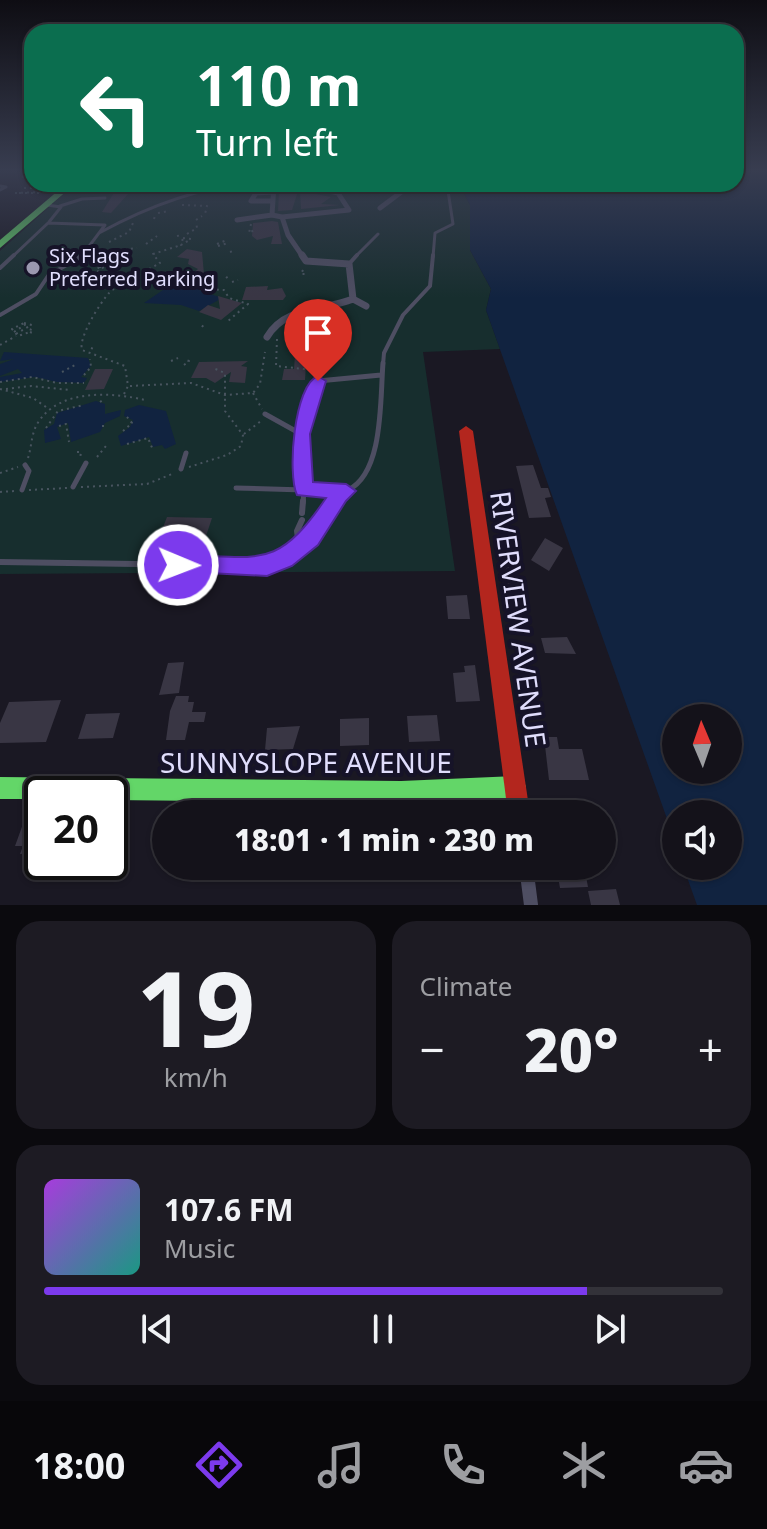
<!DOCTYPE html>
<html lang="en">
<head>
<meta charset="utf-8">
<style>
  body { margin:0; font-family:"Noto Sans",sans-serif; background:#1d1b23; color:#f1f3f6; height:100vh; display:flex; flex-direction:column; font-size:30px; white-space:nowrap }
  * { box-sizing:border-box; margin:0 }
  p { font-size:26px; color:#9d9ea2 }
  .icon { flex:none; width:44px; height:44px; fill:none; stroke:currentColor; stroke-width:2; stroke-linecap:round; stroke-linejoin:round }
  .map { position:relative; height:905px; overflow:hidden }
  .drawer { display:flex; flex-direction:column; gap:16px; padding:16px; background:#0b0a0e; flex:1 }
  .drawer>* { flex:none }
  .guide { position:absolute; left:24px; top:24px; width:720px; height:168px; border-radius:24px; box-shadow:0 2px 6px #0004,0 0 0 2px #333239; background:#0b6e4f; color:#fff; overflow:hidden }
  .needle { width:52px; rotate:358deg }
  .controls { position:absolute; left:662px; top:704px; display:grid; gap:16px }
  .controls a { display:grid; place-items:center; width:80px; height:80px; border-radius:50%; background:#14121a; box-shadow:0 2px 6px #0004,0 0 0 2px #333239; font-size:40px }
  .speed { position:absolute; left:24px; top:776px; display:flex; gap:16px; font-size:40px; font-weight:700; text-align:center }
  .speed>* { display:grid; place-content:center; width:104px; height:104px; border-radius:50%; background:#14121a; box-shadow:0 2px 6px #0004,0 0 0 2px #333239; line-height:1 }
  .speed .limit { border:4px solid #111; border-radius:12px; background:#fff; color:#111 }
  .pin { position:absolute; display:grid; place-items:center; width:68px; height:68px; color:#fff; margin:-82px -34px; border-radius:50% 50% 50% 0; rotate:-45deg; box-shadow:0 0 8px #0007 }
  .pin .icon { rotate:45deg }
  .me { position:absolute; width:88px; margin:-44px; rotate:91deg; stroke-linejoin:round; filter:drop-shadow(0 0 6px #0008) }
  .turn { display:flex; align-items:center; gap:28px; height:168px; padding:0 40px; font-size:36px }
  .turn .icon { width:104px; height:104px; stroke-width:2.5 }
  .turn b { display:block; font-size:56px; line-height:68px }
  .big { font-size:60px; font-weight:800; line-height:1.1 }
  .drawer .card { flex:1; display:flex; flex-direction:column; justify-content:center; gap:12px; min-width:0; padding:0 28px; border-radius:24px; background:#1d1b23 }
  .drawer .dial { align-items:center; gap:0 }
  .dial b { font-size:104px; line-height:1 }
  .song { display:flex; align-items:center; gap:24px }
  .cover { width:96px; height:96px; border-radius:12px; background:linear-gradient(135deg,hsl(280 70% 55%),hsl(170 70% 35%)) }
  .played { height:8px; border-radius:4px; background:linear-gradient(90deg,#7c3aed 80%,#333239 80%) }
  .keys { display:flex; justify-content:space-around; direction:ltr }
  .heat { display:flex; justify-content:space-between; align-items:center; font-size:44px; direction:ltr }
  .drawer .tiles { flex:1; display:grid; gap:16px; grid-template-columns:1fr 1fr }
  .card:last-child { grid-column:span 2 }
  .trip { position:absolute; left:152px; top:800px; width:464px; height:80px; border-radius:40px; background:#14121a; box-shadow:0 2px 6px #0004,0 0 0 2px #333239; font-weight:800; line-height:80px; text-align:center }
  .dock { display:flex; height:128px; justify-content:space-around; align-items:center; background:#08070a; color:#9d9ea2 }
  .dock .icon { width:56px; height:56px }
  .dock .active { color:#7c3aed }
  .dock b { font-size:36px; color:#f1f3f6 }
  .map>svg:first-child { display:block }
  .green { fill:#172e2e }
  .water { fill:#112340; fill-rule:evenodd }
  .building { fill:#393644 }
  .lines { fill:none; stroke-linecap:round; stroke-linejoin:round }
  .path { stroke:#48545f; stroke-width:2; stroke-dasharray:2 4; stroke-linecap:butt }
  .lane-far3 { stroke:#4e4e62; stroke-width:3 }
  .lane-far2 { stroke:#4e4e62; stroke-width:4 }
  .lane-far1 { stroke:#4e4e62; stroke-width:5 }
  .lane { stroke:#4e4e62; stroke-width:6 }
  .street-far2 { stroke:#4e4e62; stroke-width:5 }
  .street-far1 { stroke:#4e4e62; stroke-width:7 }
  .street { stroke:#4e4e62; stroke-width:14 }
  .fast { fill:#63d668; fill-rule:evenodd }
  .jam { fill:#b3261e; fill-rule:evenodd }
  .street-bridge { stroke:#4e4e62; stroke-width:5 }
  .route { fill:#7c3aed; stroke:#51269a; stroke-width:2 }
  .poi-dot { fill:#9b98b0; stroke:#161328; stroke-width:3 }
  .labels { text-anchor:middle; stroke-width:8; stroke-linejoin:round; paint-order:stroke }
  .far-poi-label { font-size:20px; fill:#e0ddfc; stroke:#161328; text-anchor:start }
  .near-street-label { font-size:28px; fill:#e0ddfc; stroke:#161328 }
</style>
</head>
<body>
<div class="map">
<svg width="767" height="905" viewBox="0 0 767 905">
  <rect width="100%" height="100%" fill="#1a1823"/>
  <path class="green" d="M75 184H459L470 205V250L491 289 486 310 500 349 423 352 455 571 0 574V251Z"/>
  <path class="water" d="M736 171H767V905H697L683 866H728V814H676V844L486 310 491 289 470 250V205L459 184H736ZM676 718H728V770H676Z
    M182 277 199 290 222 298 199 311 181 305 144 303Z
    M4 352 88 358 91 366 81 377 87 378 84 383 57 382 35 377 0 382V377L22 373 18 369 0 376V364L14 359 0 361Z
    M96 401 105 404V414L121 410 120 416 105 423 100 432 71 442 68 423 57 427 61 439 45 443 44 430 54 424 57 413Z
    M139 405 166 411 176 444 165 449 162 445 153 447 149 437 121 446 118 436 130 427 133 420 124 416 125 410Z"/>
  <path class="building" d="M114 184H137L111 213 102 212 117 188Z
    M298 191 292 210 278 211 279 192Z
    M300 191 331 197 321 204 340 205 301 209Z
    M272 221 278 222 282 244H271L273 236 257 240 252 236 253 223Z
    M187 249 202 252 204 274 184 288 181 284 198 269 188 264 189 259 177 257Z
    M268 286 267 290 282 288 286 296 283 300H242L246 287Z
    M218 296 242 303 221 320 199 312 208 305 220 309Z
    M309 340V345H316V365H306L305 380H282L284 369H294L296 341Z
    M248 361 241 366 247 367 245 383 229 382 231 372 215 383 206 378H191L199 362Z
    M95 369H113L104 389 85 390Z
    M533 465 541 488H548L551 497 545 498 551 517 529 518 516 466Z
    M167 517 212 518 206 536 160 535Z
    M545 538 563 548 549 571 531 560Z
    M506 563 517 566V592L501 593Z
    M467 595 470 619H448L446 596Z
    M567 637 576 654 545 653 541 638Z
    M184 662 179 693 159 695 168 663Z
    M475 665 480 701 456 702 453 673 465 672 464 666Z
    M176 696H189L188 702H194L192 712H206L204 722H189L185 740H166L170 711Z
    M61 700 46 742 0 743V723L9 702Z
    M120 713 113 738 78 739 86 714Z
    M437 715 440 741 409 742 407 716Z
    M369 718V745L340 746V719Z
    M300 726 293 749 265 750 267 728Z
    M544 737H557L559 749H582L589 780H549Z
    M42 812V845H36L34 853 20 854 23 846H15L27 813Z
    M556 866H584L588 887 560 888Z
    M616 889 620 905H591L588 891Z"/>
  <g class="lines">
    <path class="path" d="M22 177 32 174
      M24 188H38
      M88 189H99
      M41 192 15 193H41
      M182 205 207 206 205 214
      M158 213 169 211
      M154 219 155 216
      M196 220 202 216
      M251 224 249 233 254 230
      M187 234 197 228 196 222
      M177 236 182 235
      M183 238 191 239 181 245Z
      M109 242 129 232 133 223
      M146 244 157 236
      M217 244 227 240
      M218 246 228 243
      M119 250 137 248
      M230 252 233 251
      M111 255H123
      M107 261 111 262
      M99 267H102
      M99 267 96 271 101 272
      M102 267H105L104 269Z
      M102 267 105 265
      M108 268 113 269
      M303 270 301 274H306
      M201 276 214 285 209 289 224 290 229 298 248 304 228 321
      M226 278 230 275
      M232 282 238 280
      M304 322 337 328 339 332 308 340
      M24 323 32 325 30 332 18 336 12 329Z
      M202 327 205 323
      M286 329 299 326
      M14 332 26 324
      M30 332 35 334
      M16 334 31 325
      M277 339 276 366 304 369V365
      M0 345 16 336
      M91 348 94 349
      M171 361 178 358
      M184 365 189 361 186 360
      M62 372 75 365
      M84 375 91 367 90 359
      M0 382 32 377 57 383H84
      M130 386 191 383 225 395 253 393 260 384 265 352
      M0 389 33 398 46 407
      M6 389 31 386 70 390
      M253 393 262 409
      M124 394 128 386 125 366 82 350C78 338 100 303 109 293 121 281 145 272 160 263L153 254 181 245
      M100 402 103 400
      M59 426 66 424 69 442
      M102 426H107
      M46 428 58 411 84 405
      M123 431 132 423 127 417
      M244 434 261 421
      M127 444 148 438 153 450
      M77 452H81L80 459
      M97 457 106 446
      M28 458C32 446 31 432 39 421 61 389 111 392 145 400
      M189 467 227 455 241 446 243 435 225 411V373L213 368
      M0 473 18 467
      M81 487 147 484 172 474
      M29 490 67 488
      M0 492 15 491"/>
    <path class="lane-far3" d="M0 186 6 187 0 190
      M154 192 157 184
      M47 205 61 207 49 222
      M60 206 82 199 105 198
      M99 233C145 208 194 188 247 184
      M12 257 48 223 105 225 81 257
      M355 257 378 234
      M433 257 435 233 453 224 447 184"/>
    <path class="lane-far2" d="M349 264 357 255
      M0 268 14 255
      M0 315 36 294 48 276 83 255
      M383 365 384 353 403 315 430 286 433 255"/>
    <path class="lane-far1" d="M265 414 301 434
      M181 469 186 453
      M73 487 86 463
      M236 488 304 490 301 434 318 381 381 375
      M22 490 29 471 25 465
      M303 503 304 490C316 490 337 495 348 490 384 473 380 398 383 363
      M336 503 344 492"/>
    <path class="lane" d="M302 513 303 501
      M299 545 311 538 338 501
      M0 562 267 566 285 559 299 545 297 531 302 520"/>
    <path class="street-far2" d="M274 184 272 215 282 217 288 235 303 257
      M273 192 256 193 251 201H273
      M380 208 412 184
      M282 217 349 210 338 193 298 184
      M237 220 272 215"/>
    <path class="street-far1" d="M353 299 366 306
      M267 337C285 306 323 311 353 299L349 264 306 261 302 255"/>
    <path class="street" d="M526 866 531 905"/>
    <path class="fast" d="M66 184H75L0 248V240Z
      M515 776 523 779 526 787 523 795 515 798 401 803 110 800V794H42V799H0V777L401 781Z"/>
    <path class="jam" d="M466 426 473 431 530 814H508L459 431Z"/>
    <path class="street-bridge" d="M47 188 79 189"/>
  </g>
  <linearGradient id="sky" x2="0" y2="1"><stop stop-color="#0e0d13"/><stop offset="0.57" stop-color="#383d50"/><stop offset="1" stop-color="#383d50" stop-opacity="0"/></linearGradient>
  <rect width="767" height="298" fill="url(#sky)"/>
  <path class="route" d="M318 376 326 381 310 434 313 482 346 484 356 491 346 501 318 545 292 566 267 576 170 571 167 565 170 558 178 555C259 556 276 572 326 498L297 495C287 474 294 384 318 376Z"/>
  <circle class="poi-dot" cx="33" cy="268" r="8"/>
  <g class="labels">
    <g class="far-poi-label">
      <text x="49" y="263">Six Flags<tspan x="49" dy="23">Preferred Parking</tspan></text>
    </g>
    <g class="near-street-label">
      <text transform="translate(518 619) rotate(82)" y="10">RIVERVIEW AVENUE</text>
      <text x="306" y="773">SUNNYSLOPE AVENUE</text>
    </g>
  </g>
</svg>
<div class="controls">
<a><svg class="needle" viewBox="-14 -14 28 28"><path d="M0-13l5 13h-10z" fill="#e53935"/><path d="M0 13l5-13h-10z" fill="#9d9ea2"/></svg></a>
<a><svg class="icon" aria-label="sound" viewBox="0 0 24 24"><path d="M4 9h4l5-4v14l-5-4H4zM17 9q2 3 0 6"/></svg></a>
</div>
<div class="speed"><div class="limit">20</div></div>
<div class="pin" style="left:318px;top:381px;background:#d93025"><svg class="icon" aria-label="arrive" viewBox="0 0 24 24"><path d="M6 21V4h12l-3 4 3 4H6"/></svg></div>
<svg class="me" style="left:178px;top:565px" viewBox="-20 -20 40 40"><circle r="17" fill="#7c3aed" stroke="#fff" stroke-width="3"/><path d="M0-11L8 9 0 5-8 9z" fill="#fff"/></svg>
<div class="trip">18:01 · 1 min · 230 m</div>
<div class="guide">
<div class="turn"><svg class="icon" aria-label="left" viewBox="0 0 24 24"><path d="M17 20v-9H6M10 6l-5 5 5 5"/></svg><div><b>110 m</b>Turn left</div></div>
</div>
</div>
<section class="drawer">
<div class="tiles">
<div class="card dial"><b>19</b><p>km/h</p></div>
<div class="card"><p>Climate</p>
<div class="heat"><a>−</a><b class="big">20°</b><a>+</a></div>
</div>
<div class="card">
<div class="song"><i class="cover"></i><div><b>107.6 FM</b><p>Music</p></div></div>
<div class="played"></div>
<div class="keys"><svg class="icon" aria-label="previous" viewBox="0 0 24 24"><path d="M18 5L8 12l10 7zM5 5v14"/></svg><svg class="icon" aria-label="pause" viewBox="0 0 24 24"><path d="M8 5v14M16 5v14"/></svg><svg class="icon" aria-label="next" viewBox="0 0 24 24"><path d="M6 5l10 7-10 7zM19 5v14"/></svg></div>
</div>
</div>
</section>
<nav class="dock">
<b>18:00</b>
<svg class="icon active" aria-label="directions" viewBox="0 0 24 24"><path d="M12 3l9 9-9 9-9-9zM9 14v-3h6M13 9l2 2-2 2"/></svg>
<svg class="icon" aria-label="music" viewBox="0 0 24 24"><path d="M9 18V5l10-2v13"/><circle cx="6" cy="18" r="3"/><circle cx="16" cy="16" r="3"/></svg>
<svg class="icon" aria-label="phone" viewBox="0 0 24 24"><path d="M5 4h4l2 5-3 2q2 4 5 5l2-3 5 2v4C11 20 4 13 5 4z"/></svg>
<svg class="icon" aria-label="climate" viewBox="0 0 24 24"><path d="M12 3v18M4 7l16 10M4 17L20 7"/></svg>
<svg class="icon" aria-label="car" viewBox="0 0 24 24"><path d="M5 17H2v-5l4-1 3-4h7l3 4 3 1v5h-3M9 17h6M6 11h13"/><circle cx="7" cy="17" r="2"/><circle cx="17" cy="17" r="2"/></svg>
</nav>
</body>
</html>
